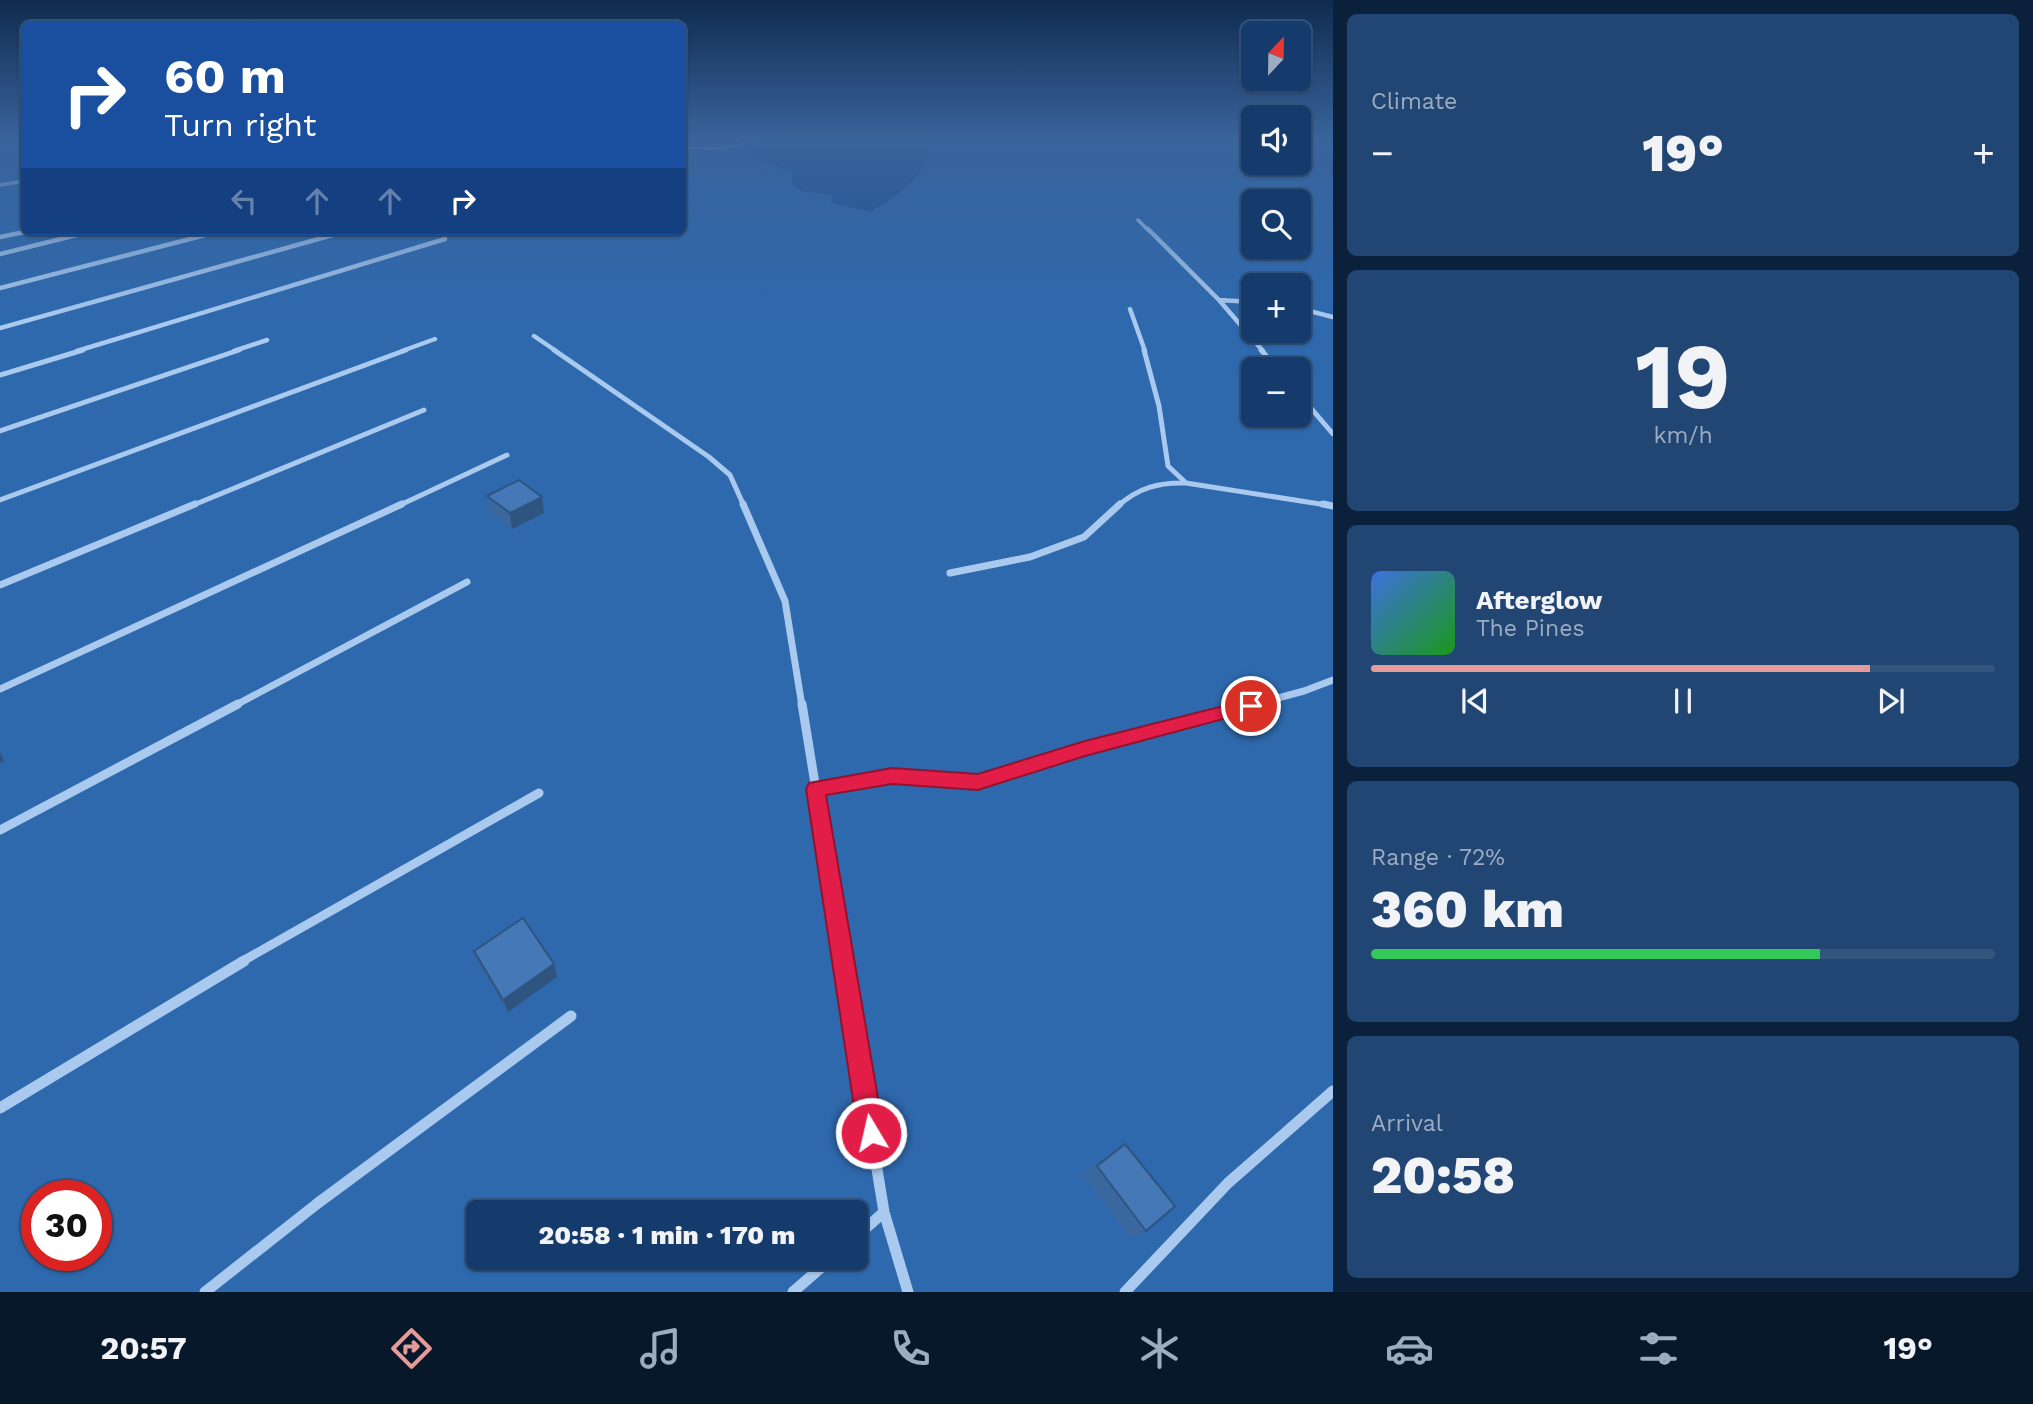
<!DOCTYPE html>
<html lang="en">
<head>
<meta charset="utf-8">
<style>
  body { margin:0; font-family:"Work Sans",sans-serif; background:#214673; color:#f1f3f6; height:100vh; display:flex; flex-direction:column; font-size:26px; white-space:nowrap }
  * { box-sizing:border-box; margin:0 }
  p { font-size:23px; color:#9dadc1 }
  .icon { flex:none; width:38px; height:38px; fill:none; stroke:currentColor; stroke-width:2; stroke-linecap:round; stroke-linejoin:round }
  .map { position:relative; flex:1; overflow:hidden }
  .sheet { display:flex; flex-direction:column; gap:14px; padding:14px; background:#0b203b; width:700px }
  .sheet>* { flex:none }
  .top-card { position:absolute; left:21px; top:21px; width:665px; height:214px; border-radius:10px; box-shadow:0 2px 5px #0004,0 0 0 2px #33557e; background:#1a4fa0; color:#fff; overflow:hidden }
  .needle { width:46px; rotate:22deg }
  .tools { position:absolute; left:1241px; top:21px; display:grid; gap:14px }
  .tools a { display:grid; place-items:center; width:70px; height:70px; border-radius:10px; background:#143b6b; box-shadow:0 2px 5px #0004,0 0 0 2px #33557e; font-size:35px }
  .speed { position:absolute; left:21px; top:1180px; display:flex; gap:14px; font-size:35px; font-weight:700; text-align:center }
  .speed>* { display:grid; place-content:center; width:91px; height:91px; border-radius:50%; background:#143b6b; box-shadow:0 2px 5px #0004,0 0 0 2px #33557e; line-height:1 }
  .speed .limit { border:10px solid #d22; background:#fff; color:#111 }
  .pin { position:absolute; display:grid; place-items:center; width:60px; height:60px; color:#fff; margin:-30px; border:4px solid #fff; border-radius:50%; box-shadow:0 2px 7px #0007 }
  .me { position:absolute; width:77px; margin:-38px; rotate:351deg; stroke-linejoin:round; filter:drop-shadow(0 0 5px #0008) }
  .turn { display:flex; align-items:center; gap:24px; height:147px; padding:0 28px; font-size:32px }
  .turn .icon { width:91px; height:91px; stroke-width:2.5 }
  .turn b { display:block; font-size:49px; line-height:60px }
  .lanes { display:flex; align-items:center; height:66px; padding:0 28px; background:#0003; justify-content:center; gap:35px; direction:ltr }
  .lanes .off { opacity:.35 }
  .big { font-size:52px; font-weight:800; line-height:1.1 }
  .sheet .widget { flex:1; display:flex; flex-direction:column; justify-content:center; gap:10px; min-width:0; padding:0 24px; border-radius:10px; background:#214673 }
  .sheet .dial { align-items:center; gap:0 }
  .dial b { font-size:91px; line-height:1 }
  .song { display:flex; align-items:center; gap:21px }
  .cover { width:84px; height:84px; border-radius:10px; background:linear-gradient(135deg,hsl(220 70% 55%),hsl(120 70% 35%)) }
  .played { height:7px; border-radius:4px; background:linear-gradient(90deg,#e69b98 80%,#33557e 80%) }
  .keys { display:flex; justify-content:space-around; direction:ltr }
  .heat { display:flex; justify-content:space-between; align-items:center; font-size:38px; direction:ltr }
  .charge { height:10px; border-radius:5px; background:linear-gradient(90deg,#34c759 72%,#33557e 0) }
  .trip { position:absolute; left:466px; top:1200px; width:402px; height:70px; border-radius:10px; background:#143b6b; box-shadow:0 2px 5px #0004,0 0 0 2px #33557e; font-weight:800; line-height:70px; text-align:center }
  .menu { display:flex; height:112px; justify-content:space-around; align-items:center; background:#08182b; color:#9dadc1 }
  .menu .icon { width:49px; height:49px }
  .menu .selected { color:#e69b98 }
  .menu b { font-size:32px; color:#f1f3f6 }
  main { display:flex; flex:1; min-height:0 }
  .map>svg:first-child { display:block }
  .green { fill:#2e69ad; fill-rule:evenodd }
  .water { fill:#3c6290; stroke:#9cc4f0; stroke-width:2 }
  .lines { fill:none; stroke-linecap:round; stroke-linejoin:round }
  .street-far5 { stroke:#a9c9ee; stroke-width:3.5 }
  .street-far4 { stroke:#a9c9ee; stroke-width:4.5 }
  .street-far3 { stroke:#a9c9ee; stroke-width:5 }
  .street-far2 { stroke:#a9c9ee; stroke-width:7 }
  .street-far1 { stroke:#a9c9ee; stroke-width:9 }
  .street { stroke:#a9c9ee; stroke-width:11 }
  .wall { fill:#3a679d }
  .shaded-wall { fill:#305480 }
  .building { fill:#4478b7; stroke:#305480; stroke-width:2 }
  .route { fill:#e11d48; stroke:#92132f; stroke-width:2 }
</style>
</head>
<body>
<main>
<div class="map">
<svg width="1333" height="1292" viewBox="0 0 1333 1292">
  <rect width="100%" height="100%" fill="#1b4f8f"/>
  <path class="green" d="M0 137H24V231H682L683 147 705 150 744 145 754 160 792 171V183L801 191 832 195 831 203 871 212C902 191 928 179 930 137H1246L1253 140V163H1298L1299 151 1309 146 1308 137 1333 140V163L1329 168 1333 176V1292H0ZM1253 201H1298V247H1253ZM1253 285H1298V331H1253ZM1253 369H1298V415H1253ZM37 1195H96V1255H37ZM478 1213H856V1258H478Z"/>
  <path class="water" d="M683 137H780C769 140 757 139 747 142 727 150 705 150 683 147Z"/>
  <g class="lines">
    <path class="street-far5" d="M0 185 24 181
      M1138 220 1149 231"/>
    <path class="street-far4" d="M1148 229 1219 300 1263 351
      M0 237 29 231
      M0 254 89 232
      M0 288 221 231
      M1219 300 1253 302
      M1298 308 1333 317
      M1130 309 1145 351
      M0 328 347 231
      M534 336 556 351
      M77 351 445 239
      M234 351 267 340
      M402 351 435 339"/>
    <path class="street-far3" d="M554 350 709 457 730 475 744 506
      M1144 350 1159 406 1168 466 1185 482
      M1261 350 1278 369
      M0 375 83 350
      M1298 393 1333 434
      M0 431 239 350
      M0 500 406 350
      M191 506 424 410
      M398 506 507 455
      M1118 506C1138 488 1159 482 1186 483L1333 506"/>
    <path class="street-far2" d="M743 504 785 601 802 706
      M1323 504 1333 506
      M950 573 1030 557 1084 537 1120 504
      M0 585 195 504
      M0 689 402 504
      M234 706 467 582
      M1248 706 1304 691 1333 680"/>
    <path class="street-far1" d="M802 704 844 962
      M816 789 892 776 978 782 1085 748 1255 704
      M0 830 238 704
      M241 962 539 793"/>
    <path class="street" d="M843 961 884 1212 908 1292
      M0 1108 244 961
      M856 1237 884 1212
      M205 1292 318 1203 571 1016
      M793 1292 832 1258
      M1125 1292 1228 1183 1333 1091"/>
  </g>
  <path class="wall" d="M487 496 542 497 544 513 512 529 490 511Z
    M474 951 554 964 557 977 508 1012 479 964Z
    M1125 1144 1146 1231 1130 1237 1082 1175 1110 1153Z"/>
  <path class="shaded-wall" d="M542 497 544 513 512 529 510 513Z
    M0 751 4 762 0 763Z
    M554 964 557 977 508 1012 503 1000Z"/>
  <path class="building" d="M519 480 542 497 510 513 487 496Z
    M523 918 554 964 503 1000 474 951Z
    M1125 1144 1175 1206 1146 1231 1097 1166Z"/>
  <linearGradient id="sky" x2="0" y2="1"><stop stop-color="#0f2b4f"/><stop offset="0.43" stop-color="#39639b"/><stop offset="1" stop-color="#39639b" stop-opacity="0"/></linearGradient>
  <rect width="1333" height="318" fill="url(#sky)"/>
  <path class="route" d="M1251 699 1257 701 1259 706 1257 710 1085 756 978 790 892 784 826 795 884 1133 880 1142 871 1145 862 1142 858 1133 806 789 809 783 892 768 978 774 1085 741Z"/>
</svg>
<div class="tools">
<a><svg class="needle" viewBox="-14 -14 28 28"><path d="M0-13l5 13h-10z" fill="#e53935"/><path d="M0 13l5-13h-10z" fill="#9dadc1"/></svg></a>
<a><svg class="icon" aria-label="sound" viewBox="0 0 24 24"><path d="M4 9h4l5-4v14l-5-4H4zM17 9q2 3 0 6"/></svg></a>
<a><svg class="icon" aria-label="search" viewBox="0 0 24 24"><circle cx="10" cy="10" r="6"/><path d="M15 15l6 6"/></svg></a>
<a>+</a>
<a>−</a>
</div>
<div class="speed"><div class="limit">30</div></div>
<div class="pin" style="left:1251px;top:706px;background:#d93025"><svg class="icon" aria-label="arrive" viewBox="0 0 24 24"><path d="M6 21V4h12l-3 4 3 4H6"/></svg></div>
<svg class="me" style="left:871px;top:1133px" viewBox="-20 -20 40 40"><circle r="17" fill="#e11d48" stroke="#fff" stroke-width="3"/><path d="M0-11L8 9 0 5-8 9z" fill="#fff"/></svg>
<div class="trip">20:58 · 1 min · 170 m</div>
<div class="top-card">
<div class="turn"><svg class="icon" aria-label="right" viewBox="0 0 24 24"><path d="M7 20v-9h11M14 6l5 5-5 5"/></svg><div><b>60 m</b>Turn right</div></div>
<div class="lanes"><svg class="icon off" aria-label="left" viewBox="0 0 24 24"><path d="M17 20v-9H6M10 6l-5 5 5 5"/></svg><svg class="icon off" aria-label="ahead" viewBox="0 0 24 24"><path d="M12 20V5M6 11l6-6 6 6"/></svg><svg class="icon off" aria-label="ahead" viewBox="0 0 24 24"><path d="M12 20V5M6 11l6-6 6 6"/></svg><svg class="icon" aria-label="right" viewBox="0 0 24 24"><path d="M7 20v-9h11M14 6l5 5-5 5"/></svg></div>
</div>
</div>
<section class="sheet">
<div class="widget"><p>Climate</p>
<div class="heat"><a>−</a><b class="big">19°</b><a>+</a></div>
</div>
<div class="widget dial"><b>19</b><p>km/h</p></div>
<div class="widget">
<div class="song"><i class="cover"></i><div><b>Afterglow</b><p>The Pines</p></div></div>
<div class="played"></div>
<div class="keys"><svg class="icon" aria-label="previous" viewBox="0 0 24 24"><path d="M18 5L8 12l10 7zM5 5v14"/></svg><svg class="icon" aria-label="pause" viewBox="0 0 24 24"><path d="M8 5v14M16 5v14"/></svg><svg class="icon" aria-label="next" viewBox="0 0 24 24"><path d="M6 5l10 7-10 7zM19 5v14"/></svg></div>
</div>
<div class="widget"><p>Range · 72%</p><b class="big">360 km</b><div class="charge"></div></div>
<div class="widget"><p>Arrival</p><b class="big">20:58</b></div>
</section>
</main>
<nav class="menu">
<b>20:57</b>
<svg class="icon selected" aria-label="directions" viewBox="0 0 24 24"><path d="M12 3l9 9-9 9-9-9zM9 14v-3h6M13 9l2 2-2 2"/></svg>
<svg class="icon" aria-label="music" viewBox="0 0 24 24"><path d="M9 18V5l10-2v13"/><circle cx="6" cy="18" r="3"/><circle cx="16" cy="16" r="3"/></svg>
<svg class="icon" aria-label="phone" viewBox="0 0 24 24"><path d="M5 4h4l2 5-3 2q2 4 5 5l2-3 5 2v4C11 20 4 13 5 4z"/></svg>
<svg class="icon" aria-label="climate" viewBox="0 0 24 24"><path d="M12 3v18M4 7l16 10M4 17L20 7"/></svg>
<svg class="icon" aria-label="car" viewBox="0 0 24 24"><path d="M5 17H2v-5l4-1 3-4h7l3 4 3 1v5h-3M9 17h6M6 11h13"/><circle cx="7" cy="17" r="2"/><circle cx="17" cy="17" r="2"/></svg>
<svg class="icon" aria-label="filters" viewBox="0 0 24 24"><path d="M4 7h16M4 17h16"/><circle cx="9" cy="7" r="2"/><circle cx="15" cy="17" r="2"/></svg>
<b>19°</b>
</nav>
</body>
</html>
